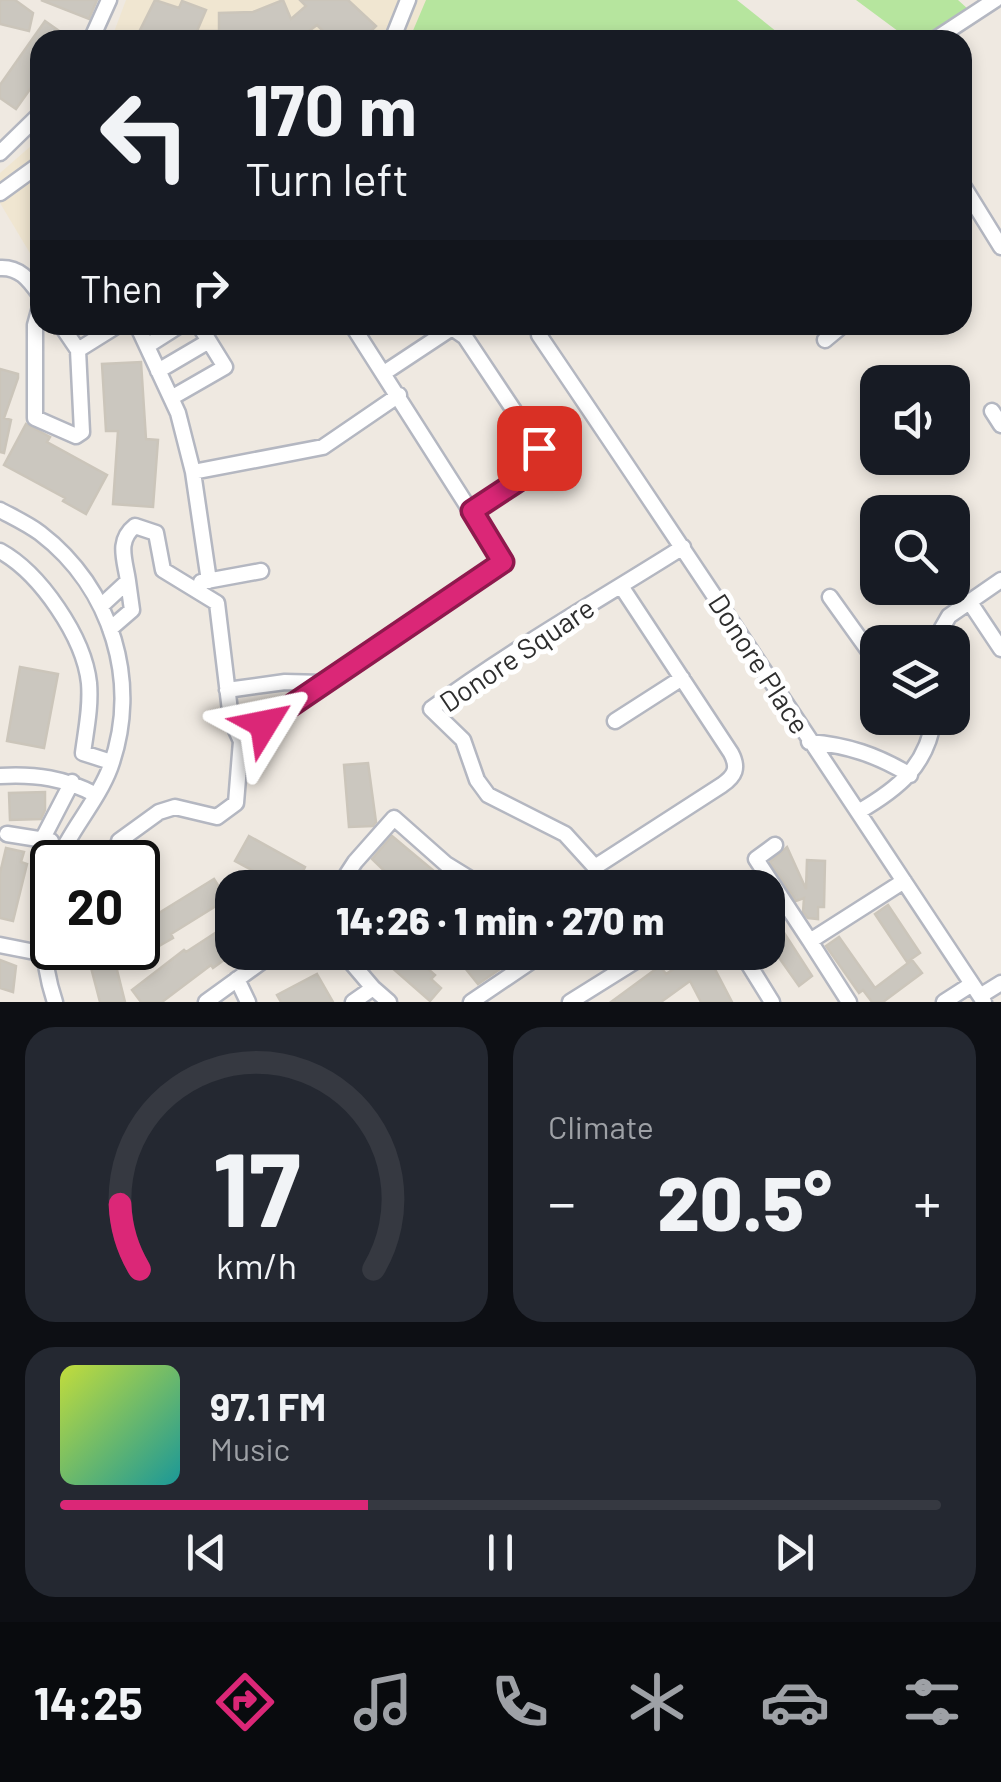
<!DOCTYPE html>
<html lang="en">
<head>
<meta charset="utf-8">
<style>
  body { margin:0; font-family:Barlow,sans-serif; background:#242831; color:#f1f3f6; height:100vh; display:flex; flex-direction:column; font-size:38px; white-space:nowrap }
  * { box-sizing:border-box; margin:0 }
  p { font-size:32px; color:#9ea1a6 }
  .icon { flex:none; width:55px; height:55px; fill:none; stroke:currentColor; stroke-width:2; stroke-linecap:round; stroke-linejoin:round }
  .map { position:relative; height:1002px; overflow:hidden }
  .panel { display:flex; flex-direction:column; gap:25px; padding:25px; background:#0d0f14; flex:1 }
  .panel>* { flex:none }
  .banner { position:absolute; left:30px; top:30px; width:942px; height:305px; border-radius:30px; box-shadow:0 5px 15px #0003; background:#171b24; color:#f1f3f6; overflow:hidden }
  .fabs { position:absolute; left:860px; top:365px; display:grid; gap:20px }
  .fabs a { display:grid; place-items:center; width:110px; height:110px; border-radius:20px; background:#171b24; box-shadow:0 5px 15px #0003; font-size:50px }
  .speed { position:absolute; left:30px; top:840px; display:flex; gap:20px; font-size:50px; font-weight:700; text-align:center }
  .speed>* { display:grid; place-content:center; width:130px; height:130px; border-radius:50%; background:#171b24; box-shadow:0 5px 15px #0003; line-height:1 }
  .speed .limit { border:5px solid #111; border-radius:15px; background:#fff; color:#111 }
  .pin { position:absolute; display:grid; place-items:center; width:85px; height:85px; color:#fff; margin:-42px; border-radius:20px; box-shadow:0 5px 15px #0006 }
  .me { position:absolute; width:110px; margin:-55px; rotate:55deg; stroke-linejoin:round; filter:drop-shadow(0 0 8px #0008) }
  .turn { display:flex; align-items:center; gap:35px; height:210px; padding:0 50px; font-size:45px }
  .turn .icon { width:130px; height:130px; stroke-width:2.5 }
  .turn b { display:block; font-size:70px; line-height:85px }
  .then { display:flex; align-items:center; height:95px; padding:0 50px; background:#0003; gap:20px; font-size:38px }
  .big { font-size:75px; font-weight:800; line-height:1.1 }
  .panel .widget { flex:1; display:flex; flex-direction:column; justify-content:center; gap:15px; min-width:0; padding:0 35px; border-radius:30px; background:#242831 }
  .panel .dial { align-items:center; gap:0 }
  .dial svg { height:260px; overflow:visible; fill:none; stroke:#363941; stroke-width:7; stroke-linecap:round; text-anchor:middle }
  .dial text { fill:#f1f3f6; stroke:none }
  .song { display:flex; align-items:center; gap:30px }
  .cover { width:120px; height:120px; border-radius:15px; background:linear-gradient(135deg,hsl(70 70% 55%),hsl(180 70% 35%)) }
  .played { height:10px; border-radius:5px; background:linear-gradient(90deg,#db2777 35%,#363941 35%) }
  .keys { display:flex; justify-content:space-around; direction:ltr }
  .heat { display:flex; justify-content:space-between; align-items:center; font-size:55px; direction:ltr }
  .panel .tiles { flex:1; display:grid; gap:25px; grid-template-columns:1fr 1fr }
  .widget:last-child { grid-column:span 2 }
  .trip { position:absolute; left:215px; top:870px; width:570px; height:100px; border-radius:30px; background:#171b24; box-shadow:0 5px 15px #0003; font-weight:800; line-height:100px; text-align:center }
  .menu { display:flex; height:160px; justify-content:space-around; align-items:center; background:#090b0e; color:#9ea1a6 }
  .menu .icon { width:70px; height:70px }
  .menu .on { color:#db2777 }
  .menu b { font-size:45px; color:#f1f3f6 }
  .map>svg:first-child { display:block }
  .education { fill:#f0e6d1 }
  .green { fill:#b6e59e }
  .building { fill:#cbc7bf; stroke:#cbc5ba; stroke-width:2.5 }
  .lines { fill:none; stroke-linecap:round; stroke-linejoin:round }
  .minor-casing { stroke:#b4b7c1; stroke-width:19 }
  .minor { stroke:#fff; stroke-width:14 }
  .route-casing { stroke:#8e194d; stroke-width:25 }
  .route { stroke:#db2777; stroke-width:18 }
  .labels { text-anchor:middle; stroke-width:10; stroke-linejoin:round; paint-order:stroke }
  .street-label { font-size:28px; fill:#2e2e2e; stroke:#fff }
</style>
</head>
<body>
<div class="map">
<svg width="1001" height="1002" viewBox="0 0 1001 1002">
  <rect width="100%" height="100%" fill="#efe9e1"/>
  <path class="education" d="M126 0H444L429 40H111Z
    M40 138V270L0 203V173Z"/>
  <path class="green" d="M426 0H737L787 40H543L536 33 526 40H409Z
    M856 0H958L968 9 921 40H910Z"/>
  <path class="building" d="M0 0H15L33 13 29 31 0 24Z
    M41 0H97L89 19Z
    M155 0 179 8 182 1 206 10 197 31H219V13L253 12 283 0 291 19 306 6 300 0H348L376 26 370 32 378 40H332L317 25 305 34 307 40H135Z
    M45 21 72 40H40V75L16 109 0 98V85Z
    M141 362 146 439 158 440 153 507 113 504 118 431H106L102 364Z
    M0 369 18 374V378L4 418 11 420 4 453 0 452Z
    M26 424 50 437 47 442 107 475 86 514 63 501 65 498 4 465Z
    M20 667 58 674 44 748 7 741Z
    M368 763 376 822 373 826 349 827 344 765Z
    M45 792V810L41 819 10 820 9 793Z
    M249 836 305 867 295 888H285L235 861Z
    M392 836 440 876 438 878 450 888H402L372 859Z
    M787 847 806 889 807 860 825 861 824 907H818V919L808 918 803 912 804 898 796 901 770 862Z
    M6 848 24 852 21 862 27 864 13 921 0 918V873Z
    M214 879 227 899 171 934 173 938 117 970 125 1002H100L89 960 115 953 112 948H138V926Z
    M888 905 920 953 907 962 875 914Z
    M768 908 812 976 799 986 768 942Z
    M232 922V954L213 968 211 965 162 1002H141L132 990 184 950 186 952Z
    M839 937 875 988 912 960 922 973 883 1002H872L863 990 859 993 826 946Z
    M374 952H409L435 975 431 979 441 988 430 1001Z
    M484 952H525L478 984 465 968Z
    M675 952H706L732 1002H701L690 981 661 1002H611L660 966 666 974 681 964Z
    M0 960 16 966 13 992 0 988Z
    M317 974 333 1002H281L277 995Z"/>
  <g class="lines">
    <defs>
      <path id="minor" d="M91 40 109 0
        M392 40 408 0
        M934 40 995 0
        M0 153 40 114
        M962 184 1001 247
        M0 193 40 164
        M0 268C20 267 29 280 40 295
        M40 307 35 325V418L76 436 82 432 78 350
        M61 325 78 350 118 325
        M137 325 178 413 193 472 323 447 399 395
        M540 325 539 335C689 556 836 779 984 1002
        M825 340 843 325
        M147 346 180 325
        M158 371 209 341
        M384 373 452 328 465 337 539 448 543 459 537 469 472 511
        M171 398 225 367 199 325
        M992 411 1001 425
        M193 472 209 581
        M0 510C13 517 28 524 40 533 112 588 141 683 110 768 97 802 71 829 57 862
        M0 551C40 573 84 637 89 683 91 707 86 730 83 753L111 762
        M128 581C125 560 116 541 135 526L156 533 163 570 217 603 231 719 241 741
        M201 582 261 571
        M621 586 731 753C739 768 735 776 722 785L595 867 565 834 488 795 477 780 463 740 431 709C511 650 599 600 683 547
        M830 597 878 664
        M969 601 1001 649
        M101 606 128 581 132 610 110 629
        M934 642 949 616 1001 580
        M227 690 285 682 323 683
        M615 721 682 678
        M809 742C847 745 877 755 910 775
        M0 776C36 774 65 778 96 795
        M858 812C898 789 927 766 934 718
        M7 834 51 841
        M43 838 72 782
        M119 841 159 812 175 807 217 817 236 803 241 741 503 562 352 325
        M775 845 756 859 810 941 904 881
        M52 879C41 920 41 961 55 1002
        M338 888 355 862 394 818 446 864 485 888
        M810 941 849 1002
        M0 945 45 954
        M319 952 350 961 373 988
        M741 952 772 1002
        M237 979 248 1002
        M980 996 1001 983
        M206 1002 268 957 285 952
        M353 1002 373 988 389 1002
        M471 1002 545 952
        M570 1002 650 952
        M944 1002 972 984"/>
    </defs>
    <use href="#minor" class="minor-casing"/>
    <use href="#minor" class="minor"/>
  </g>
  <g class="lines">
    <defs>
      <path id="route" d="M264 724 503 562 472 511 536 469 543 459 539 448"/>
    </defs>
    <use href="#route" class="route-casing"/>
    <use href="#route" class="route"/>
  </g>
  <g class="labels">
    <g class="street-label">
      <text transform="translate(517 655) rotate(-34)" y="10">Donore Square</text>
      <text transform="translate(759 664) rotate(57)" y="10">Donore Place</text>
    </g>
  </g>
</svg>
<div class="fabs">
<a><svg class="icon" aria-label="sound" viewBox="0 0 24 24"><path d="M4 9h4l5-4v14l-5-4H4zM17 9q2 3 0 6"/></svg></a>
<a><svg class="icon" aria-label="search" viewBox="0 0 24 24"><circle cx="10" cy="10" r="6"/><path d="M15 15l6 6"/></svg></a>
<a><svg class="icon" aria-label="layers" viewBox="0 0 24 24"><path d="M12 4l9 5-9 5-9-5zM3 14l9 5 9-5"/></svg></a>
</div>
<div class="speed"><div class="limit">20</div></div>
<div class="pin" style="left:539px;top:448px;background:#d93025"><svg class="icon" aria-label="arrive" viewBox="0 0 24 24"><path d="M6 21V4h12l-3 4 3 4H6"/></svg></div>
<svg class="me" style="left:264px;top:724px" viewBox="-20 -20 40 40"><path d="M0-17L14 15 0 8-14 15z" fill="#db2777" stroke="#fff" stroke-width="4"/></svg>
<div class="trip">14:26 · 1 min · 270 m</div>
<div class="banner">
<div class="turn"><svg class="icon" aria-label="left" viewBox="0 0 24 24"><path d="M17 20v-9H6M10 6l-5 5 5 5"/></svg><div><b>170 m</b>Turn left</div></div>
<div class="then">Then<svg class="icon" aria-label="right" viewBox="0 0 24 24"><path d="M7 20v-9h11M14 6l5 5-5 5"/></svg></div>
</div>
</div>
<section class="panel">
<div class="tiles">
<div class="widget dial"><svg viewBox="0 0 100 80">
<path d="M14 69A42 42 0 1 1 86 69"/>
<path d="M14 69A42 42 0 0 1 8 49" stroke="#db2777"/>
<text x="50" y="56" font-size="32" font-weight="700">17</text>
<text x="50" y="72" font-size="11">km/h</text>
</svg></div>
<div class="widget"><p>Climate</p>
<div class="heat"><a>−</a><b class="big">20.5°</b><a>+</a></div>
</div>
<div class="widget">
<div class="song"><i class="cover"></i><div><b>97.1 FM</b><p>Music</p></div></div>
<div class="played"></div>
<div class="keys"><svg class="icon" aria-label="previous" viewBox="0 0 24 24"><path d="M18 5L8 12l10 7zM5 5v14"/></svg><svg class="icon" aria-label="pause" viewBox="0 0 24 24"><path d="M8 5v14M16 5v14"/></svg><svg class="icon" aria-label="next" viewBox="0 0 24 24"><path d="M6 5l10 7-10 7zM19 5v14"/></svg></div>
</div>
</div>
</section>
<nav class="menu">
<b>14:25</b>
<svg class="icon on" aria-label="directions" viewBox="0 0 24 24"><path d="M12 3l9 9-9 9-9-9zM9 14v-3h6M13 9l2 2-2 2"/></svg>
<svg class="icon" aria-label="music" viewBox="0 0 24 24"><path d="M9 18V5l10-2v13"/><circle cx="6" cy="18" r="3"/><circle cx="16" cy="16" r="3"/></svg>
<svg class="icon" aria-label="phone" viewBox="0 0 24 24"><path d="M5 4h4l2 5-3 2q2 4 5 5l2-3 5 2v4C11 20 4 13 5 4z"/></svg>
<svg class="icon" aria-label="climate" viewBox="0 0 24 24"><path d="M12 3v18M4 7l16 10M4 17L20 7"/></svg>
<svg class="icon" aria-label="car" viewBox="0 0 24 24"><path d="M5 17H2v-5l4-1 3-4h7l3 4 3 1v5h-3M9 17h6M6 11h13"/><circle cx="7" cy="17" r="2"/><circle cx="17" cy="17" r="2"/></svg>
<svg class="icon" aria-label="filters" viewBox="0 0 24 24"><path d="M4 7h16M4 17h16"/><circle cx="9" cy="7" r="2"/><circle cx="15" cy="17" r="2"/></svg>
</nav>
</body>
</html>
